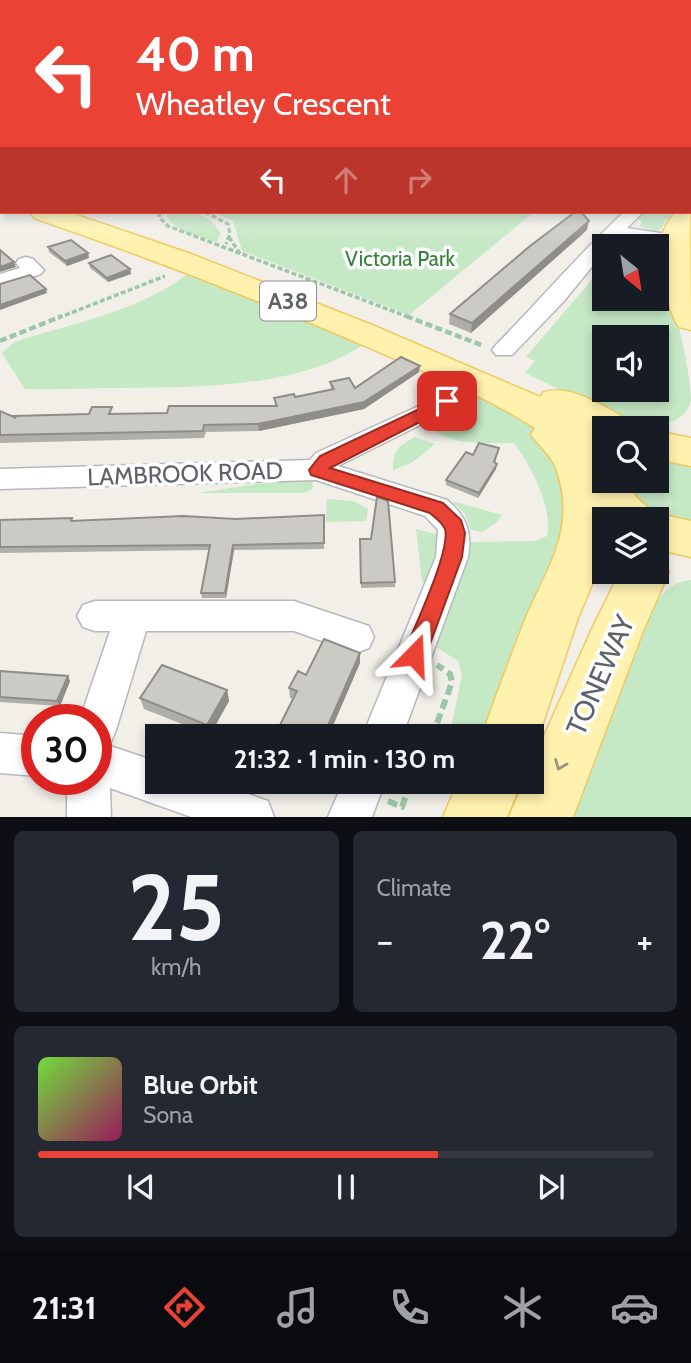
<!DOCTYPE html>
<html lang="en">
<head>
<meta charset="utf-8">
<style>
  body { margin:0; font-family:Cabin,sans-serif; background:#242831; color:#f1f3f6; height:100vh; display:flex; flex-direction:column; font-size:26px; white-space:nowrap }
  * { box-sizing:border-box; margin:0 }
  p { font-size:23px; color:#9ea1a6 }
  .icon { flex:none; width:38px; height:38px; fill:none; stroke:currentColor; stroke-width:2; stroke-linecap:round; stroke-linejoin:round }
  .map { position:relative; height:817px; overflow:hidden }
  .drawer { display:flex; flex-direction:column; gap:14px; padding:14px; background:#0d0f14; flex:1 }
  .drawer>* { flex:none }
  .top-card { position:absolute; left:0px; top:0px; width:691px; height:214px; box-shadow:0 4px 10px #0003; background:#ea4335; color:#fff; overflow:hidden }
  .needle { width:46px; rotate:150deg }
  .tools { position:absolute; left:592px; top:234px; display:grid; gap:14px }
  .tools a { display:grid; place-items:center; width:77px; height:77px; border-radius:0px; background:#171b24; box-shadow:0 4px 10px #0003; font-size:35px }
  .speed { position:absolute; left:21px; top:704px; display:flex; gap:14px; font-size:35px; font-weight:700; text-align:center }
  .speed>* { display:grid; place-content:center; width:91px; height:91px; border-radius:50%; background:#171b24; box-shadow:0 4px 10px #0003; line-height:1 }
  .speed .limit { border:10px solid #d22; background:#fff; color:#111 }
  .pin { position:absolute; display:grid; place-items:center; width:60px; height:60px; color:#fff; margin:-30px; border-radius:14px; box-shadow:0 4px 10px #0006 }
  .me { position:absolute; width:77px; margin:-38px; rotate:21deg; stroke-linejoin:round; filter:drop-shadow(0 0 5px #0008) }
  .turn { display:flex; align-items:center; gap:24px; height:147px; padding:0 21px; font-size:32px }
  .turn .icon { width:91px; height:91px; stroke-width:2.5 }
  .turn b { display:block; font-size:49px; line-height:60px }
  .lanes { display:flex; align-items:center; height:66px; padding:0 21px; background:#0003; justify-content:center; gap:35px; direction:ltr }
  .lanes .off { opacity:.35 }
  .big { font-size:52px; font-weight:700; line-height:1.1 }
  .drawer .card { flex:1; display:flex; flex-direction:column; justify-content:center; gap:10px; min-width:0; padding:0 24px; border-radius:10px; background:#242831 }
  .drawer .dial { align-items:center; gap:0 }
  .dial b { font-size:91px; line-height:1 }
  .song { display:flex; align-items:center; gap:21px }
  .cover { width:84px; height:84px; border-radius:10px; background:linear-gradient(135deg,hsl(100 70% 55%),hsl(330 70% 35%)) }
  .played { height:7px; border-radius:4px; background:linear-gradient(90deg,#ea4335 65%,#363941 65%) }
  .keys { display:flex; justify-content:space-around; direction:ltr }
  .heat { display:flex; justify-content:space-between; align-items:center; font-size:38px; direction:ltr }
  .drawer .tiles { flex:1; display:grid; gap:14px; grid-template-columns:1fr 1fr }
  .card:last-child { grid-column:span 2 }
  .trip { position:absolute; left:145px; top:724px; width:399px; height:70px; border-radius:0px; background:#171b24; box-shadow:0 4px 10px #0003; font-weight:700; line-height:70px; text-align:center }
  .tabs { display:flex; height:112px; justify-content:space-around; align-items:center; background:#090b0e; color:#9ea1a6 }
  .tabs .icon { width:49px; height:49px }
  .tabs .on { color:#ea4335 }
  .tabs b { font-size:32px; color:#f1f3f6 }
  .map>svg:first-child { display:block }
  .green { fill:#c5e8c5; fill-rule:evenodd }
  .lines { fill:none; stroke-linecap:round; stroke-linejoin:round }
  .street-casing { stroke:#b5b8bc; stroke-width:3 }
  .primary-casing { stroke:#f2c960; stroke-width:3 }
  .path-far3 { stroke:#9cc7a9; stroke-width:2.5; stroke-dasharray:4.5 2; stroke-linecap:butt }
  .path-far2 { stroke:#9cc7a9; stroke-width:3.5; stroke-dasharray:5 2.5; stroke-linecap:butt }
  .path-far1 { stroke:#9cc7a9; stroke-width:4.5; stroke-dasharray:7 3.5; stroke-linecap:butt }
  .path { stroke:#9cc7a9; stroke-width:6; stroke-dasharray:10 5; stroke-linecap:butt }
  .street { fill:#fff; fill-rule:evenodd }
  .primary { fill:#fff2af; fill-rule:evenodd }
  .wall { fill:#afaea9 }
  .shaded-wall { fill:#8f8d8a }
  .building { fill:#cccac5; stroke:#8f8d8a; stroke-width:2 }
  .oneway { stroke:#979581 }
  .route { fill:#ea4335; stroke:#982c22; stroke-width:2 }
  .labels { text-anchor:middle; stroke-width:7; stroke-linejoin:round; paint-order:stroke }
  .far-park-label { font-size:21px; fill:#348238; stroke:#fff }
  .shield { fill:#fff; stroke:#8f9295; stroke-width:2 }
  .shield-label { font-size:23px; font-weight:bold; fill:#5f6368 }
  .street-label { font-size:24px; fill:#5f6368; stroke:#fff }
  .near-street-label { font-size:28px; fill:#5f6368; stroke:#fff }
</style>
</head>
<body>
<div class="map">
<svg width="691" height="817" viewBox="0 0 691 817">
  <rect width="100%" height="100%" fill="#f1efe8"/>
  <path class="green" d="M166 212C188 212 210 211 221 234L216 242C200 236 170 231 166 212Z
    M214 212H534L409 315 242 251 233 221Z
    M641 212H677L671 220 666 219 662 228 656 231 640 226 642 221 635 217Z
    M604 248V299H656V248L659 250C669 287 691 366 691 400 685 426 653 428 632 424L525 373 535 361 526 357 601 269 600 251ZM604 338H656V390H604Z
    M190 272 364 344C298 390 188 387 110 388 82 388 53 390 25 389L2 353 14 342C73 323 141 311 190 272Z
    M441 379 509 409 544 434 576 493 551 573 481 737H449L462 675 458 661 433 645 471 542 535 541 547 536C553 507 531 466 514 443 490 442 449 448 433 427L469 408 432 385Z
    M415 437 435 444 413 462 393 470C393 450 398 446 415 437Z
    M656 461 674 462 691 468V523C667 516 632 511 628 481H656Z
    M291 479 312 481 313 489 304 493H198Z
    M327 499 353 501 368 509 366 521 326 522Z
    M452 501 502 515 496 523 482 532 471 530 464 513Z
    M416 529 435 534 443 539 431 585 422 581Z
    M691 580V817H564C582 769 633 612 671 587 676 583 684 581 691 580Z"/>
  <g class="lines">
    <defs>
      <path id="street" d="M691 155V165L690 166V156Z
        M624 212H643L627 228 673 235 683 241 673 247 618 238 609 247H604V252L564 301 512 355H496L492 350 496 345C539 301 579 254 624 212Z
        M26 257 33 259 44 270 41 274 0 287V274L20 268 16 263 19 259Z
        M447 393 456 395 460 401 456 407 338 466 447 500C467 517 472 532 468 557L402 737H362L436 557 438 530 425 516 316 480 0 489V469L310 460 316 453Z
        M95 601H294L369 626 374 637 369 648 356 653 294 631H146L116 730 110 744 107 745 158 762V782H215L268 801 274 817H191L110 788 111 817H67V779H96V719H80L110 631H95L83 627 77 616 83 605Z
        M0 733 37 736V776L0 773Z
        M343 782H385L372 817H328Z"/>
      <path id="primary" d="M0 189 2 190V205H0Z
        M690 204 691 330 679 327C666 308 656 258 662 236 664 227 670 219 675 212H690Z
        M30 212H68L191 254 372 325 540 397 544 392C572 384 603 407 629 420L635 429H604V481H627C641 512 661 515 691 521V557L656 549V520H604V556L578 618 534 750 532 737H486L484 730C497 693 511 656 525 620 547 567 578 529 556 468 552 456 538 445 531 434L535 428C484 395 427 373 372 349 261 301 148 257 34 218Z
        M656 431 691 438V466L656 459Z
        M656 556 662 558 669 572 643 631 573 817H509L524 782H532V763L591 631 620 572H656Z
        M458 782H521L507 817H443Z"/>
    </defs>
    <use href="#street" class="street-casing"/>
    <use href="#primary" class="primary-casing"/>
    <path class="path-far3" d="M205 212 209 214"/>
    <path class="path-far2" d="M160 212 159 217 168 226 411 318
      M205 212 228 224 230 234 226 244
      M229 237 240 254
      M58 318 165 276"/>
    <path class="path-far1" d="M406 316 484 346
      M0 341 62 316"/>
    <path class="path" d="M432 737 452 682 450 674 437 665
      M424 782 441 792
      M388 801 402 807 408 790 416 782"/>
    <use href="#street" class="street"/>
    <use href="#primary" class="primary"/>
  </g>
  <path class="wall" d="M587 230 471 333 449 324 450 314Z
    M48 247 88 253 89 258 67 266 49 252Z
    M89 263 130 269 131 274 108 282 90 268Z
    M419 372 364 409 259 431 206 432 204 438 0 443V412L15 417 167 413 275 406 274 398 295 397 331 390 330 382 355 388Z
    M499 448 495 463 496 469 478 498 446 485V480L473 455Z
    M324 515V549L234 550 226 598H202L201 593 209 550 0 553V520L73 521 236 519Z
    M360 539 395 582V587L361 588Z
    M360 663 328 737H278L277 731 293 699 290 698 289 688 306 675Z
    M0 671 68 676 70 681 60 706 0 702Z
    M227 690 229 701 210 735 144 709 140 698Z"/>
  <path class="shaded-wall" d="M589 221 587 230 471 333 472 323Z
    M88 253 89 258 67 266 65 261Z
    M14 262 16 267 0 272V267Z
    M130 269 131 274 108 282 107 278Z
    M46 289 47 293 0 310V305Z
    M420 366 419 372 364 409 259 431 258 424Z
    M497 464 496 469 478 498 479 493Z
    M233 545 234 550 226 598 225 593Z
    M360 653V663L328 737H323Z
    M68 676 70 681 60 706 57 701Z
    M227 690 229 701 210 735 207 725Z"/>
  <path class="building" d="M0 130H2V142L0 141Z
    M575 212H581L589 221 472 323 450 314 530 246Z
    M71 240 88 253 65 261 48 247Z
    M0 250 14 262 0 267Z
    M111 255 130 269 107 278 89 263Z
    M30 275 46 289 0 305V284Z
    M401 357 420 366 364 402 258 424 204 425 203 431 0 435V411L16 418 14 416 89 414 92 407H112L109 414 167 413 169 406H277L274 398 294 394 295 397 334 389 330 382 349 378 355 388Z
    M479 443 499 448 494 462 497 464 479 493 446 480 466 452 473 455Z
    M377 497 388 501 395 582 361 583 360 539H371Z
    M324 515V543L233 545 225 593H201L210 545 0 547V520L72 518 71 521 183 516 236 519Z
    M324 639 360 653 323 737H290L277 731 297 691 289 688 298 671 306 675Z
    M162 665 227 690 207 725 140 698Z
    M0 671 68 676 57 701 0 697Z"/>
  <defs><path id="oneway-chevron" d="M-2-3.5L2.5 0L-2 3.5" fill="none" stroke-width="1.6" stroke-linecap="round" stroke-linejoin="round" transform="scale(1.75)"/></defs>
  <use class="oneway" href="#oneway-chevron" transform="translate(560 765) rotate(112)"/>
  <linearGradient id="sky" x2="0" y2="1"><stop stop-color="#8fc3f1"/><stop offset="0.53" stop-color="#f9f8f5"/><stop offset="1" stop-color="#f9f8f5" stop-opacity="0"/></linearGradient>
  <rect width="691" height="244" fill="url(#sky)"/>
  <path class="route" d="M447 396 455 401 453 405 330 468 443 503 461 520 465 533 462 557 426 655 422 662 414 665 406 662 403 655C413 630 451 551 445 529 442 522 435 518 430 513L311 475 309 470 320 456Z"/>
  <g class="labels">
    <g class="far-park-label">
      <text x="400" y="266">Victoria Park</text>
    </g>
    <rect class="shield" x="260" y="281.5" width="56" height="39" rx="5"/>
    <g class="shield-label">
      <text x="288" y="309">A38</text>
    </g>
    <g class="street-label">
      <text transform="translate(185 474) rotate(-2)" y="8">LAMBROOK ROAD</text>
    </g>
    <g class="near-street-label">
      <text transform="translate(600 675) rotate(-66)" y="10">TONEWAY</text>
    </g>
  </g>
</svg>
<div class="tools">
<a><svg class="needle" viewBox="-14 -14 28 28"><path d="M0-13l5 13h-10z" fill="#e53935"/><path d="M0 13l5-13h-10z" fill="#9ea1a6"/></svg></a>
<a><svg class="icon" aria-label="sound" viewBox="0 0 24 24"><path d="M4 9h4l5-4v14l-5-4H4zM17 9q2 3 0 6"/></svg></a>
<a><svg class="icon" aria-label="search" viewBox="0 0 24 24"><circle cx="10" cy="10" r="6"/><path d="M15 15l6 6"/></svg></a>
<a><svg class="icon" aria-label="layers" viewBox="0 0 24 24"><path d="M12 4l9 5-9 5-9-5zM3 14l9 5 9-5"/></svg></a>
</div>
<div class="speed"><div class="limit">30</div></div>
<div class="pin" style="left:447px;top:401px;background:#d93025"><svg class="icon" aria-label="arrive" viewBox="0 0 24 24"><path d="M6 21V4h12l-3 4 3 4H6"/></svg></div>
<svg class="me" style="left:414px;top:655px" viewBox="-20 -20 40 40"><path d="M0-17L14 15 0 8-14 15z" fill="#ea4335" stroke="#fff" stroke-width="4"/></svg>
<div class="trip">21:32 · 1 min · 130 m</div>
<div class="top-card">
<div class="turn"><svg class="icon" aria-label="left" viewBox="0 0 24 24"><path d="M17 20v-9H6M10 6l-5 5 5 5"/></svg><div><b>40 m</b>Wheatley Crescent</div></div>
<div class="lanes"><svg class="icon" aria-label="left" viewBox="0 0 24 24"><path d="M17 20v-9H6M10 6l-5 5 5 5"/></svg><svg class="icon off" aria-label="ahead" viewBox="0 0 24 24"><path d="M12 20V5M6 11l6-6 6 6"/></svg><svg class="icon off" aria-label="right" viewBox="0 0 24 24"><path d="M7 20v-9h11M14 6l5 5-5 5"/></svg></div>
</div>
</div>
<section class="drawer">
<div class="tiles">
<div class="card dial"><b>25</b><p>km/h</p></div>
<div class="card"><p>Climate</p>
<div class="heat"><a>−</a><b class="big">22°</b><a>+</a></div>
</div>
<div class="card">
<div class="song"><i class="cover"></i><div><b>Blue Orbit</b><p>Sona</p></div></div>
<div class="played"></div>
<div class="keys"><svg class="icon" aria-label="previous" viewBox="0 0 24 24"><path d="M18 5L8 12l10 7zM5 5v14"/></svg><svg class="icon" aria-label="pause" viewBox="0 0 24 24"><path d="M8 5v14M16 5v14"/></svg><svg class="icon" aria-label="next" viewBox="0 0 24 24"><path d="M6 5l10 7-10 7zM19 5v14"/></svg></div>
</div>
</div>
</section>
<nav class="tabs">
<b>21:31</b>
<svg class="icon on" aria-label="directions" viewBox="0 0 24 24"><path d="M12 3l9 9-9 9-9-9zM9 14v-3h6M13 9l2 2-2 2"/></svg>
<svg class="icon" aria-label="music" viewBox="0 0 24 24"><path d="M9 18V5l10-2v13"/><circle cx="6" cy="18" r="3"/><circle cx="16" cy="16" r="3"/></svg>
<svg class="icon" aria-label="phone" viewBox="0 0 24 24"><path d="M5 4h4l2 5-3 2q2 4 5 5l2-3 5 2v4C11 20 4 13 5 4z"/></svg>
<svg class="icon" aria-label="climate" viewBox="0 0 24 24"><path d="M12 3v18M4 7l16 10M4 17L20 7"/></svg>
<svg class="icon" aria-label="car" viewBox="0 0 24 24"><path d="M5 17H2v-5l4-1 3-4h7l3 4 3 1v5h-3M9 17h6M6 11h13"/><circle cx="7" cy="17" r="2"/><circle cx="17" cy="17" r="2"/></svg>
</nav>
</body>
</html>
